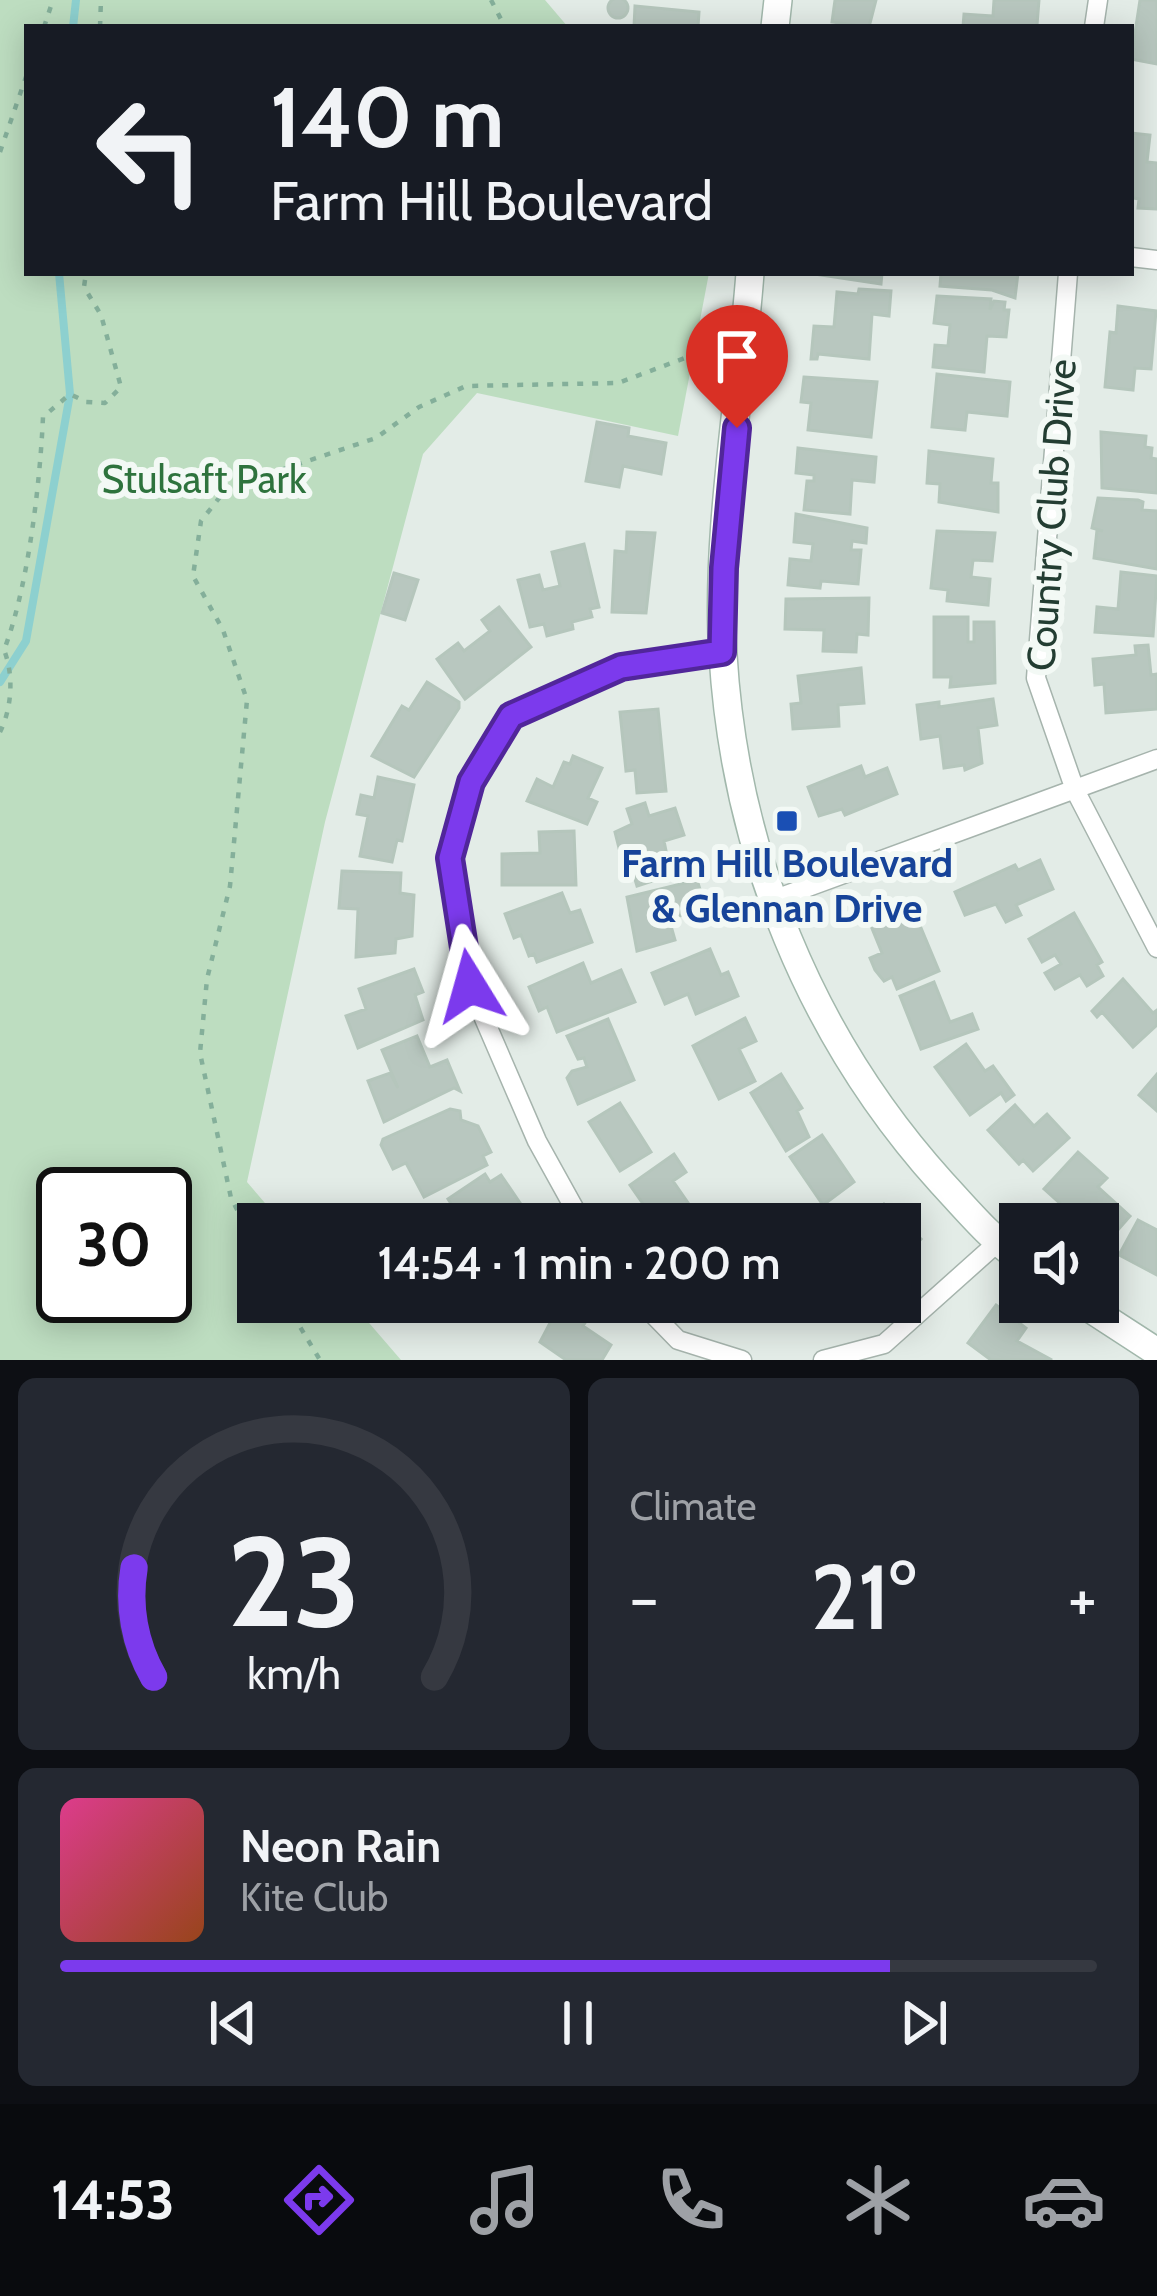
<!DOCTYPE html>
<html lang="en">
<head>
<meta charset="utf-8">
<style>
  body { margin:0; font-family:Cabin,sans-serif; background:#242831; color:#f1f3f6; height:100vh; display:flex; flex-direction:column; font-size:45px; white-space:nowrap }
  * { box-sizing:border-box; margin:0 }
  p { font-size:39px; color:#9ea1a6 }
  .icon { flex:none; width:66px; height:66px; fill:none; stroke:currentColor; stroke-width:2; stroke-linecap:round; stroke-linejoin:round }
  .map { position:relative; height:1360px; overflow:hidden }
  .drawer { display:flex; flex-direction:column; gap:18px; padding:18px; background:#0d0f14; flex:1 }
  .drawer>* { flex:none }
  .banner { position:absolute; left:24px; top:24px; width:1110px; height:252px; border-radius:0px; box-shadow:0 6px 30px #0003; background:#171b24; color:#f1f3f6; overflow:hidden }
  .controls { position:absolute; left:999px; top:1203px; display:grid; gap:24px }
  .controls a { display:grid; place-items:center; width:120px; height:120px; border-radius:0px; background:#171b24; box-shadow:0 6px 30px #0003; font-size:60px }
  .speed { position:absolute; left:36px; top:1167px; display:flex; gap:24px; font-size:60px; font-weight:700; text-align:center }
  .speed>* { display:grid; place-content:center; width:156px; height:156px; border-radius:50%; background:#171b24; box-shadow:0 6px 30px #0003; line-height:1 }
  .speed .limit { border:6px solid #111; border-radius:18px; background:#fff; color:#111 }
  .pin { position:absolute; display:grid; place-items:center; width:102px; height:102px; color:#fff; margin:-123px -51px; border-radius:50% 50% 50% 0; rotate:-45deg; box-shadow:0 0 12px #0007 }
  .pin .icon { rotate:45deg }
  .me { position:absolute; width:132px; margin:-66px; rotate:352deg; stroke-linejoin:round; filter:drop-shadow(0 0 9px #0008) }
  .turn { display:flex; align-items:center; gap:42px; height:252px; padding:0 48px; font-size:54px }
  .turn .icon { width:156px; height:156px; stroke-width:2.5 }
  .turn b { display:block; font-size:84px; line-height:102px }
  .big { font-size:90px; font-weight:600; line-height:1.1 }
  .drawer .widget { flex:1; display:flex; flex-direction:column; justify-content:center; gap:18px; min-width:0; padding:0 42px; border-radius:18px; background:#242831 }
  .drawer .dial { align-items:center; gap:0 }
  .dial svg { height:312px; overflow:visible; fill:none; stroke:#363941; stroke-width:7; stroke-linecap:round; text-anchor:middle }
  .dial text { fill:#f1f3f6; stroke:none }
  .song { display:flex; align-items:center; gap:36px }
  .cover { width:144px; height:144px; border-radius:18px; background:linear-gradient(135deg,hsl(330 70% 55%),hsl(20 70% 35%)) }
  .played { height:12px; border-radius:6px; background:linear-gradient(90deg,#7c3aed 80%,#363941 80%) }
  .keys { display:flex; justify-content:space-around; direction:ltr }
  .heat { display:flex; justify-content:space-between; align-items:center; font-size:66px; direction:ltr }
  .drawer .tiles { flex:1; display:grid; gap:18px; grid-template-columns:1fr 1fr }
  .widget:last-child { grid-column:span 2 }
  .trip { position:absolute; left:237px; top:1203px; width:684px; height:120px; border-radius:0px; background:#171b24; box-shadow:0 6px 30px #0003; font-weight:600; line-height:120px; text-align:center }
  .tab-bar { display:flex; height:192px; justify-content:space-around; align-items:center; background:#090b0e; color:#9ea1a6 }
  .tab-bar .icon { width:84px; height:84px }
  .tab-bar .on { color:#7c3aed }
  .tab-bar b { font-size:54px; color:#f1f3f6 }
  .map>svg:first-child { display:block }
  .green { fill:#bdddc0; fill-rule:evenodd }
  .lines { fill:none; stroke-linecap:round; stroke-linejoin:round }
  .stream { stroke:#8dd0cf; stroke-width:8 }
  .building { fill:#b8c7bf; stroke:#b5c6bc; stroke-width:3 }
  .street-casing { stroke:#a6b4ad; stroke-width:21 }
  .secondary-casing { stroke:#a2b8ac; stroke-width:30 }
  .path { stroke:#84af9a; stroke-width:4.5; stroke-dasharray:6 9; stroke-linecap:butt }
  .street { stroke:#fff; stroke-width:18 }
  .secondary { stroke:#fff; stroke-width:27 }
  .route-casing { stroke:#51269a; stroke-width:30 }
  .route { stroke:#7c3aed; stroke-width:21 }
  .transit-dot { fill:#1a4fb4; stroke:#f3f9f5; stroke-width:4.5 }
  .labels { text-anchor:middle; stroke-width:12; stroke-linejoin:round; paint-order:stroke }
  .park-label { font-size:39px; fill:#2e733d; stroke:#f3f9f5 }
  .street-label { font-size:39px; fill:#233d32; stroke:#f3f9f5 }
  .transit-label { font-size:39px; font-weight:bold; fill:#164399; stroke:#f3f9f5 }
</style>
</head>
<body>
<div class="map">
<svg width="1157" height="1360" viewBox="0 0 1157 1360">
  <rect width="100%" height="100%" fill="#e3ece7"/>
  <path class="green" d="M0 0H545L568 27H27V273H709L678 436 477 393 423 454 325 822 247 1182 283 1224H258V1302H351L401 1360H0ZM165 1194V1296H63V1194Z"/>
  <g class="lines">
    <path class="stream" d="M73 27 76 0
      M0 682 26 641 70 394 59 273"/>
  </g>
  <path class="building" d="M608 8a10 10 0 1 1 20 0a10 10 0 1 1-20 0Z
    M835 0H876L869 27 832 22Z
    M994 0H1039L1037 25 963 27 964 14 993 16Z
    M1140 0H1157V64L1131 59Z
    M635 6 699 12 698 27H634Z
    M1131 133 1150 135 1147 162 1157 163V209L1138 208 1139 199 1133 198Z
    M808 273H882L881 284Z
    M941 273H1018L1015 298 992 290 940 286Z
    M859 289 891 291 889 316 872 314 869 359 818 354 817 359H811L814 326 834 327 837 292 858 294Z
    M937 296 991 299 990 310 994 301 1005 302 1004 310H1009L1006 337 987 336 984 372 933 367 935 345 948 346 950 325 934 323Z
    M1118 306 1156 311 1151 369 1135 368 1133 390 1105 387 1110 332 1116 333Z
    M937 374 1010 382 1007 416 967 412 965 430 932 427Z
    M804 377 877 382 871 437 808 430 811 403 801 402Z
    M597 422 629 428 628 436 666 443 661 474 623 466 619 487 586 481Z
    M1101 432 1146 436 1145 447 1152 448 1151 458 1157 459V493L1102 488Z
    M798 448 876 457 874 482 852 480 850 514 804 510 807 481H814V475L796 473Z
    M929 451 993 459 991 483H998V512L939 502 940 484 927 483Z
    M1098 498 1138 500 1143 502 1142 510 1157 511V569L1094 558 1097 530 1103 531 1092 528Z
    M796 514 867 528 866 543 852 541 851 550H861L858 584 821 581 820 588 788 585 790 559 811 561 813 544 794 542Z
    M937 531 995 533 992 561 973 560 971 577 990 579 988 605 947 601 948 590 931 588Z
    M627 532 655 533 646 613 612 612 615 551 626 552Z
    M584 544 599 607 590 609 592 617 572 622 573 629 547 636 544 624 530 627 518 580 539 575 543 590 560 586 552 552Z
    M1121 572 1157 576 1153 636 1095 632 1097 607 1118 609Z
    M394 573 418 580 405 620 382 613Z
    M869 598 868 635 857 634 856 652 823 651 824 630 785 629 786 599Z
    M499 607 531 647 465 699 437 659 458 643 464 651 490 631 482 620Z
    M934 617H968V642H974V622H994L995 683 950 687 951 677H934Z
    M1148 645 1151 675 1157 674V709L1106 713 1104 684 1095 685 1093 659 1136 655 1135 646Z
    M861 668 864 703 838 705 839 726 793 729 791 704 801 703 798 676Z
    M427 682 459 702V708L414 777 372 756 402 706 409 710Z
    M993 699 997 725 978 728 982 763 965 770 964 765 944 768 940 736 921 739 917 705 939 702V707Z
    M658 709 666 791 637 793 635 770 626 771 620 712Z
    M573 756 602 768 588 798 597 802 587 824 527 801 537 779 553 787 564 762 570 764Z
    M861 766 865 777 887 768 897 794 845 815 842 809 819 816 808 787Z
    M378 777 414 785 402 841 397 840 392 862 360 856 368 816 357 814 361 795 374 798Z
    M645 803 649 816 675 808 684 835 664 841 671 875 637 886 625 846 619 848 615 832 632 824 627 809Z
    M574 831 576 885H502V854L540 853 539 832Z
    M1040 860 1053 889 1016 905 1021 915 1006 922 996 904 965 915 955 892 1015 865 1018 870Z
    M342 871 401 873 400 893 414 895 412 936 396 939 395 953 356 957 358 909 339 908Z
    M697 880 706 908 669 919 675 940 637 951 627 897Z
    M562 893 570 913 580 910 592 942 537 962 534 954 529 956 521 935 514 938 505 914Z
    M911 904 939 971 897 989 892 977 884 981 875 970 870 958 882 953 869 921Z
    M1074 913 1102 962 1097 965 1103 976 1087 986 1080 975 1055 989 1045 973 1061 964 1055 955 1042 962 1029 939Z
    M710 949 721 975 728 972 738 996 696 1014 688 994 665 1004 652 973Z
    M583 963 591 983 621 970 635 1002 557 1032 547 1007 539 1011 529 987Z
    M414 969 423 992 415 995 423 1020 358 1048 346 1016 366 1009 359 989Z
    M1123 979 1153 1013 1157 1010V1025L1133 1047 1102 1012 1097 1017 1092 1011Z
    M934 982 950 1022 972 1014 978 1029 921 1049 900 996Z
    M745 1018 756 1041 739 1049 755 1081 719 1099 693 1046Z
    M608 1019 634 1080 578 1104 567 1078 572 1071 587 1067 584 1058 578 1059 567 1036Z
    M417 1036 430 1067 447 1060 460 1091 454 1088 384 1122 368 1081 390 1073 398 1088 382 1050Z
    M966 1044 985 1071 993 1066 1014 1095 1006 1101 1001 1093 970 1115 935 1067Z
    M781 1074 802 1108 797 1111 809 1137 786 1151 751 1093Z
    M1157 1074V1111L1139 1095Z
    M620 1103 651 1152 620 1171 589 1122Z
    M1015 1105 1034 1126 1047 1114 1069 1138 1033 1171 1023 1160 1019 1164 988 1130Z
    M450 1109 460 1111 461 1120 478 1126 491 1152 483 1156 487 1165 424 1197 406 1163 393 1169 381 1145 383 1139Z
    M822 1135 854 1182 823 1205 790 1157Z
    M1078 1152 1107 1178 1098 1187 1130 1216 1109 1240 1098 1224H1083L1044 1189Z
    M674 1154 686 1172 673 1181 695 1213 680 1224H657L630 1185Z
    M485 1174 490 1182 501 1175 533 1222 474 1224 471 1219 477 1210 462 1221 448 1199Z
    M884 1204 921 1239 900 1261V1224H864Z
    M1138 1220 1157 1230V1275L1119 1255Z
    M561 1302H583L594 1309 583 1326 611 1345 602 1360H566L540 1342Z
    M752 1302H834L837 1308 752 1309Z
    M996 1305 1026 1328 1017 1341 1052 1360H991L968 1343Z"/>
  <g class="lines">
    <defs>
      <path id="street" d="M1094 27 1098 0
        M1131 257 1157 260
        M1068 273 1036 678 1075 790 1157 948
        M770 901 1157 759
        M583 1224 537 1141 470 986 450 858 471 782 511 716 621 667 722 652
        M641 1302 678 1340 742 1360
        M823 1360 884 1344 997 1243"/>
      <path id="secondary" d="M775 27 778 0
        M750 273C741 393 715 536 723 655 735 851 810 1037 942 1183 967 1210 990 1238 1020 1259
        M1080 1302 1157 1352"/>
    </defs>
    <use href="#street" class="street-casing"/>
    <use href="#secondary" class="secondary-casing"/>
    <path class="path" d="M491 0 505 27
      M44 27 53 0
      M100 27 101 0
      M0 152 27 74
      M0 732C12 708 14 675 4 650 28 588 40 484 43 417L70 394 86 402 105 403 121 387 101 315 84 287 86 273
      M258 1250 231 1198 200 1053 207 979 230 886 247 700 223 630 193 576 201 521 227 488 376 438 419 407 466 386 618 383 717 346
      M285 1302 320 1360"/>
    <use href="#street" class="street"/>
    <use href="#secondary" class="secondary"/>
  </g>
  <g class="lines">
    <defs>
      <path id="route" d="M470 986 450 858 471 782 511 716 621 667 722 652 724 568 737 428"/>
    </defs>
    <use href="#route" class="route-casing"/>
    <use href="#route" class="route"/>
  </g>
  <rect class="transit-dot" x="775" y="809" width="24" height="24" rx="6"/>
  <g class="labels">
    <g class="park-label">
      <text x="204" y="493">Stulsaft Park</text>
    </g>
    <g class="street-label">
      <text transform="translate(1051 515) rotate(-86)" y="14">Country Club Drive</text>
    </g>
    <g class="transit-label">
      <text x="787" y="877">Farm Hill Boulevard<tspan x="787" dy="45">&amp; Glennan Drive</tspan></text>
    </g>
  </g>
</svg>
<div class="controls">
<a><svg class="icon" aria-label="sound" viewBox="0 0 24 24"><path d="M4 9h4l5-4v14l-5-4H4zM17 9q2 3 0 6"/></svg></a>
</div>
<div class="speed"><div class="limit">30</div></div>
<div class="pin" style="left:737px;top:428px;background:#d93025"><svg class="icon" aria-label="arrive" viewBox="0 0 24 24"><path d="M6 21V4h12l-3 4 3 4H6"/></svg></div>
<svg class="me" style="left:470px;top:986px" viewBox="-20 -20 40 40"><path d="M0-17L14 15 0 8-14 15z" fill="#7c3aed" stroke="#fff" stroke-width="4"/></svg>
<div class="trip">14:54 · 1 min · 200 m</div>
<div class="banner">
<div class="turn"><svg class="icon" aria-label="left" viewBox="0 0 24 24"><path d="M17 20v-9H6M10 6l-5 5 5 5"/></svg><div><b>140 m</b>Farm Hill Boulevard</div></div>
</div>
</div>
<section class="drawer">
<div class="tiles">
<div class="widget dial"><svg viewBox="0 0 100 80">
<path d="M14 69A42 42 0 1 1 86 69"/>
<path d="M14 69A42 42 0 0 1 9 41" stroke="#7c3aed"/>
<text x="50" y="56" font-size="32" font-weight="700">23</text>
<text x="50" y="72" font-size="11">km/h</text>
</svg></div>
<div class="widget"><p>Climate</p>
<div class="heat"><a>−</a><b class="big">21°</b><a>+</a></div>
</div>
<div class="widget">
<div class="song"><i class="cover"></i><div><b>Neon Rain</b><p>Kite Club</p></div></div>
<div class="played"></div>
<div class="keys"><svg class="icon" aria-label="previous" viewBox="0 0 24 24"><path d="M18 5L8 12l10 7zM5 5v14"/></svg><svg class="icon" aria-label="pause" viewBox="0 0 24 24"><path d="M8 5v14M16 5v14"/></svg><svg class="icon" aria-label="next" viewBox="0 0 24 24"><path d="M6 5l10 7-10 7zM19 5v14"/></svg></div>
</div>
</div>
</section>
<nav class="tab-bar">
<b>14:53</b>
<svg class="icon on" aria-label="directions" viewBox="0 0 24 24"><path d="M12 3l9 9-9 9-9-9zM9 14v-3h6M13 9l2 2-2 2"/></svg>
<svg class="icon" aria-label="music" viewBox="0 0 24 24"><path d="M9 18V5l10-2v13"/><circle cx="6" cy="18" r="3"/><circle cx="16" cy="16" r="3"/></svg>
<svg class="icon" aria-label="phone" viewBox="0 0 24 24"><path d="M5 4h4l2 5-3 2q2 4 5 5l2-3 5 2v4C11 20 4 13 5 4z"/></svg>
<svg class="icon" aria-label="climate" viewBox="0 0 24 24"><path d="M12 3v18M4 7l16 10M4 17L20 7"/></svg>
<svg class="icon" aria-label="car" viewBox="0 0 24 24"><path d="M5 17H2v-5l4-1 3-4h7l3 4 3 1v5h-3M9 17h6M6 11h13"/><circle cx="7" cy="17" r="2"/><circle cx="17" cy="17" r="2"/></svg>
</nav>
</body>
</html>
